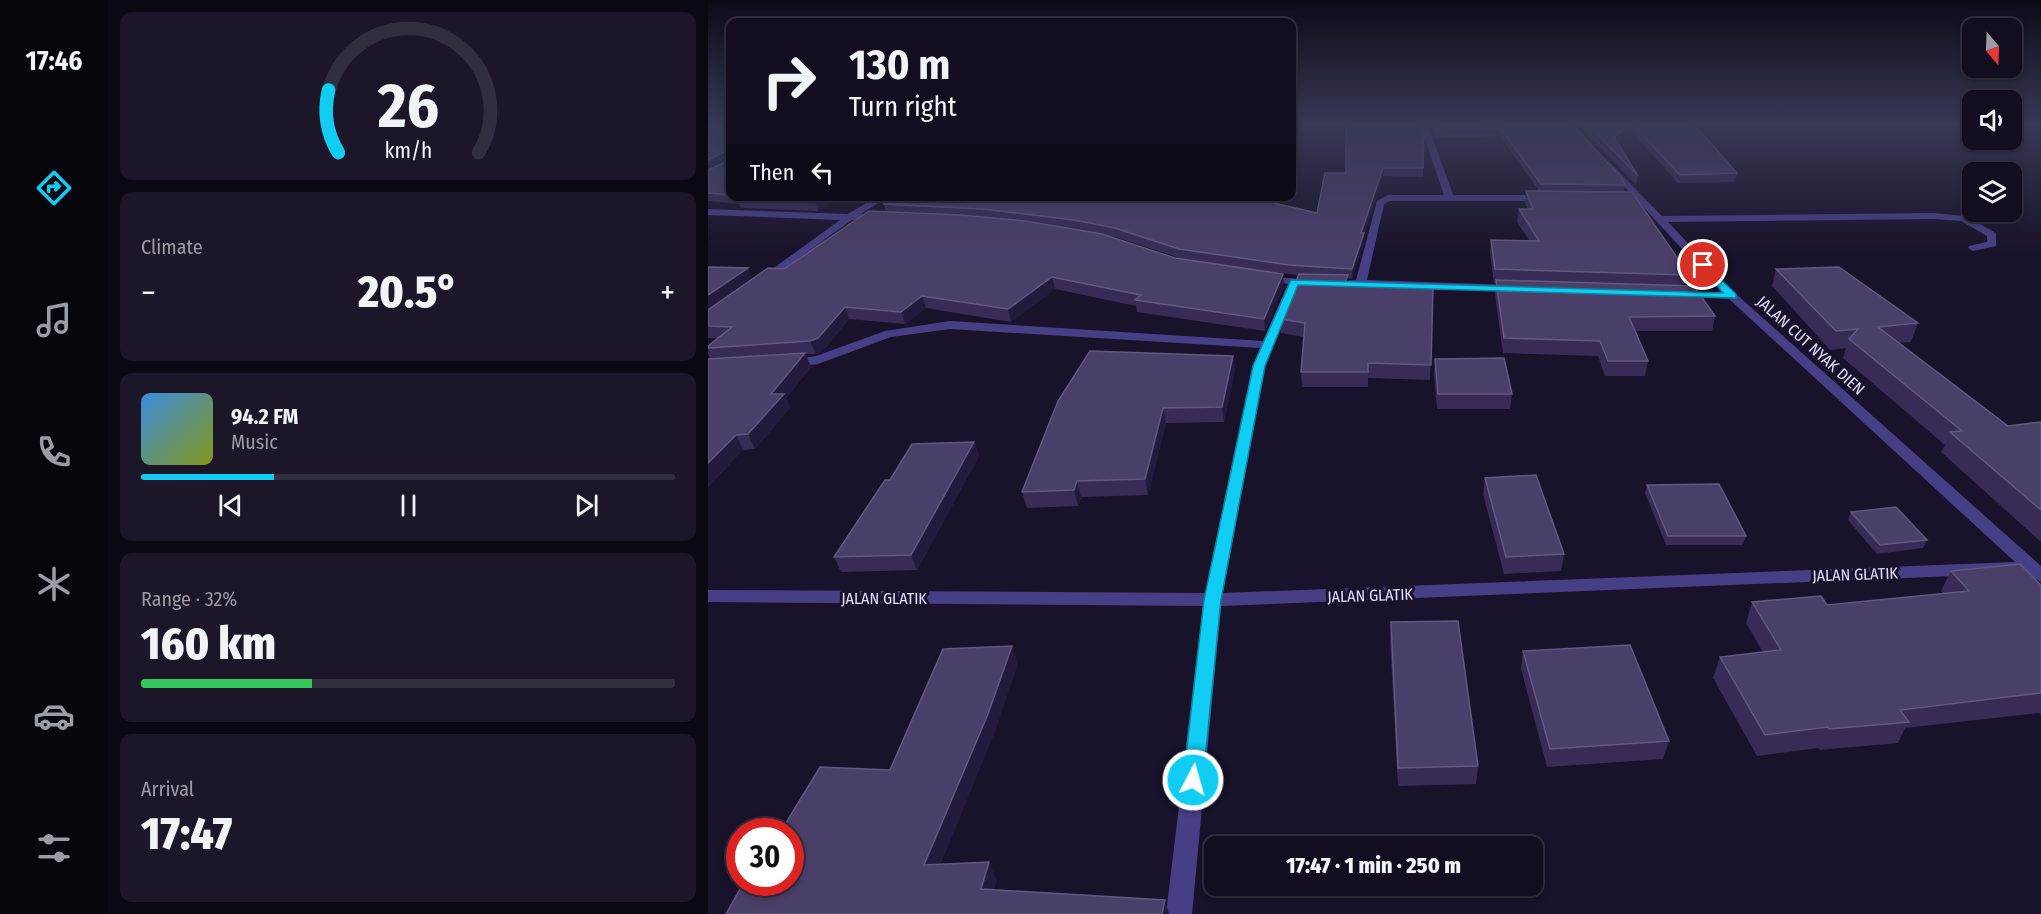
<!DOCTYPE html>
<html lang="en">
<head>
<meta charset="utf-8">
<style>
  body { margin:0; font-family:"Fira Sans Condensed",sans-serif; background:#1b1729; color:#f1f3f6; height:100vh; display:flex; flex-direction:column; font-size:22px; white-space:nowrap }
  * { box-sizing:border-box; margin:0 }
  p { font-size:20px; color:#9c9ca5 }
  .icon { flex:none; width:33px; height:33px; fill:none; stroke:currentColor; stroke-width:2; stroke-linecap:round; stroke-linejoin:round }
  .map { position:relative; flex:1; overflow:hidden }
  .drawer { display:flex; flex-direction:column; gap:12px; padding:12px; background:#0a0812; width:600px }
  .drawer>* { flex:none }
  .banner { position:absolute; left:18px; top:18px; width:570px; height:183px; border-radius:12px; box-shadow:0 3px 9px #0003,0 0 0 2px #312e3e; background:#120e20; color:#f1f3f6; overflow:hidden }
  .needle { width:39px; rotate:161deg }
  .controls { position:absolute; left:1254px; top:18px; display:grid; gap:12px }
  .controls a { display:grid; place-items:center; width:60px; height:60px; border-radius:12px; background:#120e20; box-shadow:0 3px 9px #0003,0 0 0 2px #312e3e; font-size:30px }
  .speed { position:absolute; left:18px; top:818px; display:flex; gap:12px; font-size:30px; font-weight:700; text-align:center }
  .speed>* { display:grid; place-content:center; width:78px; height:78px; border-radius:50%; background:#120e20; box-shadow:0 3px 9px #0003,0 0 0 2px #312e3e; line-height:1 }
  .speed .limit { border:9px solid #d22; background:#fff; color:#111 }
  .pin { position:absolute; display:grid; place-items:center; width:51px; height:51px; color:#fff; margin:-26px; border:3px solid #fff; border-radius:50%; box-shadow:0 2px 6px #0007 }
  .me { position:absolute; width:66px; margin:-33px; rotate:6deg; stroke-linejoin:round; filter:drop-shadow(0 0 4px #0008) }
  .turn { display:flex; align-items:center; gap:21px; height:126px; padding:0 24px; font-size:27px }
  .turn .icon { width:78px; height:78px; stroke-width:2.5 }
  .turn b { display:block; font-size:42px; line-height:51px }
  .then { display:flex; align-items:center; height:57px; padding:0 24px; background:#0003; gap:12px; font-size:22px }
  .big { font-size:45px; font-weight:800; line-height:1.1 }
  .drawer .card { flex:1; display:flex; flex-direction:column; justify-content:center; gap:9px; min-width:0; padding:0 21px; border-radius:12px; background:#1b1729 }
  .drawer .dial { align-items:center; gap:0 }
  .dial svg { height:156px; overflow:visible; fill:none; stroke:#312e3e; stroke-width:7; stroke-linecap:round; text-anchor:middle }
  .dial text { fill:#f1f3f6; stroke:none }
  .song { display:flex; align-items:center; gap:18px }
  .cover { width:72px; height:72px; border-radius:9px; background:linear-gradient(135deg,hsl(210 70% 55%),hsl(70 70% 35%)) }
  .played { height:6px; border-radius:3px; background:linear-gradient(90deg,#11cdf4 25%,#312e3e 25%) }
  .keys { display:flex; justify-content:space-around; direction:ltr }
  .heat { display:flex; justify-content:space-between; align-items:center; font-size:33px; direction:ltr }
  .charge { height:9px; border-radius:4px; background:linear-gradient(90deg,#34c759 32%,#312e3e 0) }
  .trip { position:absolute; left:496px; top:836px; width:339px; height:60px; border-radius:12px; background:#120e20; box-shadow:0 3px 9px #0003,0 0 0 2px #312e3e; font-weight:800; line-height:60px; text-align:center }
  main { display:flex; flex:1; min-height:0 }
  .tabs { display:flex; flex-direction:column; width:108px; justify-content:space-around; align-items:center; background:#07060d; color:#9c9ca5 }
  .tabs .icon { width:42px; height:42px }
  .tabs .active { color:#11cdf4 }
  .tabs b { font-size:27px; color:#f1f3f6 }
  .map>svg:first-child { display:block }
  .lines { fill:none; stroke-linecap:round; stroke-linejoin:round }
  .minor { fill:#473f86; fill-rule:evenodd }
  .wall { fill:#382c57; fill-rule:evenodd }
  .shaded-wall { fill:#231a3d }
  .building { fill:#4a3f68; stroke:#625880; stroke-width:1.5 }
  .route { fill:#11cdf4; stroke:#0b859f; stroke-width:1.5 }
  .labels { text-anchor:middle; stroke-width:6; stroke-linejoin:round; paint-order:stroke }
  .street-label { font-size:16px; fill:#e2dcfd; stroke:#18122a }
</style>
</head>
<body>
<main>
<nav class="tabs">
<b>17:46</b>
<svg class="icon active" aria-label="directions" viewBox="0 0 24 24"><path d="M12 3l9 9-9 9-9-9zM9 14v-3h6M13 9l2 2-2 2"/></svg>
<svg class="icon" aria-label="music" viewBox="0 0 24 24"><path d="M9 18V5l10-2v13"/><circle cx="6" cy="18" r="3"/><circle cx="16" cy="16" r="3"/></svg>
<svg class="icon" aria-label="phone" viewBox="0 0 24 24"><path d="M5 4h4l2 5-3 2q2 4 5 5l2-3 5 2v4C11 20 4 13 5 4z"/></svg>
<svg class="icon" aria-label="climate" viewBox="0 0 24 24"><path d="M12 3v18M4 7l16 10M4 17L20 7"/></svg>
<svg class="icon" aria-label="car" viewBox="0 0 24 24"><path d="M5 17H2v-5l4-1 3-4h7l3 4 3 1v5h-3M9 17h6M6 11h13"/><circle cx="7" cy="17" r="2"/><circle cx="17" cy="17" r="2"/></svg>
<svg class="icon" aria-label="filters" viewBox="0 0 24 24"><path d="M4 7h16M4 17h16"/><circle cx="9" cy="7" r="2"/><circle cx="15" cy="17" r="2"/></svg>
</nav>
<section class="drawer">
<div class="card dial"><svg viewBox="0 0 100 80">
<path d="M14 69A42 42 0 1 1 86 69"/>
<path d="M14 69A42 42 0 0 1 9 37" stroke="#11cdf4"/>
<text x="50" y="56" font-size="32" font-weight="700">26</text>
<text x="50" y="72" font-size="11">km/h</text>
</svg></div>
<div class="card"><p>Climate</p>
<div class="heat"><a>−</a><b class="big">20.5°</b><a>+</a></div>
</div>
<div class="card">
<div class="song"><i class="cover"></i><div><b>94.2 FM</b><p>Music</p></div></div>
<div class="played"></div>
<div class="keys"><svg class="icon" aria-label="previous" viewBox="0 0 24 24"><path d="M18 5L8 12l10 7zM5 5v14"/></svg><svg class="icon" aria-label="pause" viewBox="0 0 24 24"><path d="M8 5v14M16 5v14"/></svg><svg class="icon" aria-label="next" viewBox="0 0 24 24"><path d="M6 5l10 7-10 7zM19 5v14"/></svg></div>
</div>
<div class="card"><p>Range · 32%</p><b class="big">160 km</b><div class="charge"></div></div>
<div class="card"><p>Arrival</p><b class="big">17:47</b></div>
</section>
<div class="map">
<svg width="1333" height="914" viewBox="0 0 1333 914">
  <rect width="100%" height="100%" fill="#18122a"/>
  <g class="lines">
    <path class="minor" d="M712 125H720L745 195H837L842 198 837 201H682L676 204 659 280 806 285 812 288 806 291 619 287 591 285 557 366 515 593 1307 562 1021 299 970 296 968 294 974 291 1014 292 898 167 897 165 901 162 954 216 1225 213 1258 216 1288 233V246L1265 251 1260 248 1261 246 1279 242V236L1253 221 1225 219 960 222 1028 294 1333 566V582L1319 573 513 606 484 914H458L495 606 0 602V590L497 593 545 366 552 348 242 329 183 337 110 364 81 368 75 364 81 360 108 356 177 331 242 321 555 341 580 284 553 280V276L619 281 648 280 669 201 680 195H736Z
      M170 196H181L153 214 174 216V220H144L56 283 50 280 52 278 132 220 0 215V209L140 214Z"/>
  </g>
  <path class="wall" d="M0 125H22V196H133L110 211 33 208 31 204 0 201V170L20 161V160L0 170Z
    M638 125 717 139V147H715V177L675 176 656 234V243L644 279 640 278V286L725 288 722 380 660 378V387H594L593 372 596 337 573 333 572 319 590 275 535 268 576 286 557 331 429 312 428 306 347 289 303 322 218 308 197 324 141 319 115 351 108 354H98L103 367 78 398 82 408 47 449 35 450 0 487 2 359 0 354V346L9 338H0V267L45 279 76 269 178 212 176 204 609 213 638 173ZM396 235 408 237 472 258H467Z
    M722 125H865L917 185 916 192 979 272 976 286 1007 316 1004 331H928L940 361 937 376H897L890 356 795 353 787 294 788 283H786L782 253 783 240H821L809 222 811 209H820L817 203 818 191H831L792 136 727 138Z
    M871 125H987L1029 173 1027 182 970 183 923 131 909 142 930 176 928 185Z
    M1068 269 1210 323 1203 342 1190 343 1300 426 1333 422V542L1233 452 1237 445 1135 358 1138 348 1122 350 1064 286Z
    M525 356 527 370 516 422 458 423 440 495 373 497 370 506 319 508 314 492Z
    M727 359 804 394 802 409H729L726 374Z
    M266 442 271 456 209 570 133 572 126 557 182 480Z
    M777 478 856 554 853 571 796 574 775 494Z
    M939 485 1038 536 1035 545H958L937 493Z
    M1143 512 1219 540 1215 548 1169 554 1140 520Z
    M1243 571 1333 585V715L1331 713 1197 728 1190 743 1112 750 1110 748 1049 756 1005 678 1012 657 1055 652 1038 623 1044 602 1119 605 1235 593 1233 591Z
    M683 622 770 766 768 784 690 786 682 640Z
    M815 651 961 741 955 759 839 767 813 669Z"/>
  <path class="shaded-wall" d="M922 125H924L923 131 905 145 906 137Z
    M18 151 21 159 0 169V160Z
    M675 168V176L656 234V243L644 279V269L653 233Z
    M115 196H133L110 211 107 202Z
    M40 268 45 279 0 311V295Z
    M575 274 576 286 557 331 556 319Z
    M640 275V289L636 285Z
    M344 277 347 289 303 322 300 309Z
    M214 296 218 308 197 324 193 312Z
    M137 307 141 319 115 351 108 354 102 341Z
    M97 353 103 367 78 398 82 408 47 449 40 434 63 394Z
    M525 356 527 370 516 422 514 407Z
    M455 408 458 423 440 495 437 479Z
    M28 435 35 450 0 487V463Z
    M266 442 271 456 209 570 203 555Z
    M369 481 373 497 370 506 366 490Z
    M304 646 310 664 287 732 225 883 216 865Z
    M281 862 289 880 281 907 273 889Z
    M457 900 461 914H454Z"/>
  <path class="building" d="M0 125H22V195L0 193V170L20 161V152L18 151 0 160Z
    M638 125H713L717 139H715V168H675L653 233H656L644 269 581 265 471 249 407 228 366 220 274 209 176 204 186 196H536L609 213 617 173H638Z
    M725 125H865L913 177 917 185 833 184 792 128 727 130Z
    M880 125H922L906 137 930 176Z
    M925 125H987L1029 173 972 175Z
    M818 191 924 192 979 272H976L978 275 787 269 783 240 831 241 811 209H825Z
    M34 196H115L107 202 29 199Z
    M161 211 252 215 317 221 394 234 467 258 575 274 556 319 427 300 433 295 344 277 300 309 214 296 193 312 137 307 110 338 102 341 0 348V346L24 327 0 326V310L60 268 76 269Z
    M0 267 40 268 0 295Z
    M1131 267 1210 323 1170 327 1300 426 1333 422V510L1242 432 1254 431 1141 339 1150 329 1128 331 1068 269Z
    M591 274 640 275 636 285 725 288 723 365 660 363V372H593L597 323 572 319Z
    M788 280 986 286 1007 316 921 317 940 361H900L892 341 796 338Z
    M382 351 525 356 514 407 455 408 437 479 369 481 366 490 314 492 350 401Z
    M97 353 63 394H76L40 434 28 435 0 463V359Z
    M796 358 804 394H730L727 359Z
    M266 442 203 555 126 557 177 480H182L204 444Z
    M828 475 856 554 798 557 777 478Z
    M1011 484 1038 536H960L939 485Z
    M1188 507 1219 540 1172 545 1143 512Z
    M1312 564 1333 585V693L1192 710 1201 722 1121 729 1120 727 1057 735 1012 657 1073 650 1044 602 1113 596 1119 605 1261 591 1243 571Z
    M750 621 770 766 690 768 683 622Z
    M922 645 961 741 842 749 815 651Z
    M304 646 280 714 216 865 281 862 273 889 457 900 454 914H18L36 882H82V831H73L112 767 182 770 235 649Z"/>
  <linearGradient id="sky" x2="0" y2="1"><stop stop-color="#0d0a17"/><stop offset="0.49" stop-color="#373955"/><stop offset="1" stop-color="#373955" stop-opacity="0"/></linearGradient>
  <rect width="1333" height="253" fill="url(#sky)"/>
  <path class="route" d="M995 262 1028 294V298L590 285 557 366 513 600 495 780 493 786 485 788 478 786 475 780 496 600 545 366 583 280 1015 293 991 265Z"/>
  <g class="labels">
    <g class="street-label">
      <text transform="translate(1103 345) rotate(42)" y="6">JALAN CUT NYAK DIEN</text>
      <text transform="translate(1147 574) rotate(-2)" y="6">JALAN GLATIK</text>
      <text transform="translate(662 595) rotate(-2)" y="6">JALAN GLATIK</text>
      <text x="176" y="604">JALAN GLATIK</text>
    </g>
  </g>
</svg>
<div class="controls">
<a><svg class="needle" viewBox="-14 -14 28 28"><path d="M0-13l5 13h-10z" fill="#e53935"/><path d="M0 13l5-13h-10z" fill="#9c9ca5"/></svg></a>
<a><svg class="icon" aria-label="sound" viewBox="0 0 24 24"><path d="M4 9h4l5-4v14l-5-4H4zM17 9q2 3 0 6"/></svg></a>
<a><svg class="icon" aria-label="layers" viewBox="0 0 24 24"><path d="M12 4l9 5-9 5-9-5zM3 14l9 5 9-5"/></svg></a>
</div>
<div class="speed"><div class="limit">30</div></div>
<div class="pin" style="left:995px;top:265px;background:#d93025"><svg class="icon" aria-label="arrive" viewBox="0 0 24 24"><path d="M6 21V4h12l-3 4 3 4H6"/></svg></div>
<svg class="me" style="left:485px;top:780px" viewBox="-20 -20 40 40"><circle r="17" fill="#11cdf4" stroke="#fff" stroke-width="3"/><path d="M0-11L8 9 0 5-8 9z" fill="#fff"/></svg>
<div class="trip">17:47 · 1 min · 250 m</div>
<div class="banner">
<div class="turn"><svg class="icon" aria-label="right" viewBox="0 0 24 24"><path d="M7 20v-9h11M14 6l5 5-5 5"/></svg><div><b>130 m</b>Turn right</div></div>
<div class="then">Then<svg class="icon" aria-label="left" viewBox="0 0 24 24"><path d="M17 20v-9H6M10 6l-5 5 5 5"/></svg></div>
</div>
</div>
</main>
</body>
</html>
